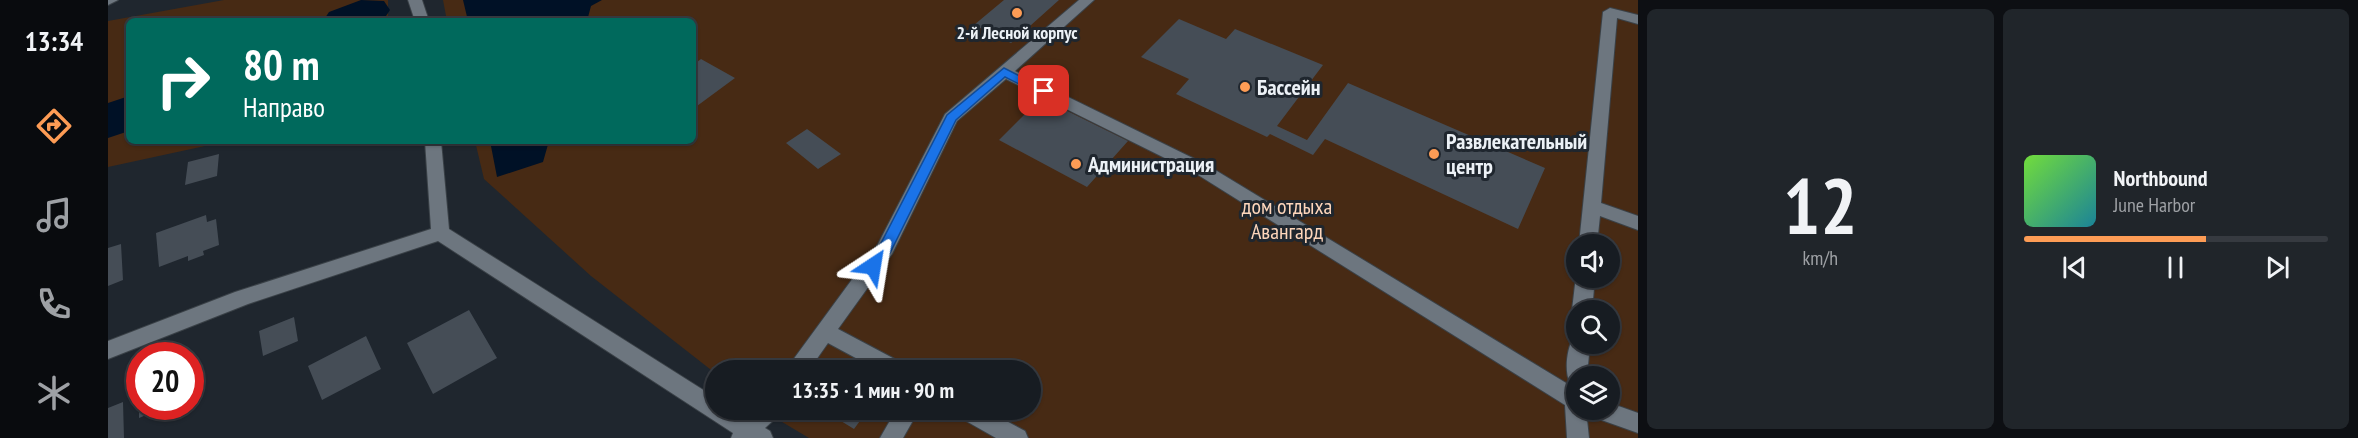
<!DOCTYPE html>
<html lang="ru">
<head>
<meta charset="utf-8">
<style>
  body { margin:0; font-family:"PT Sans Narrow",sans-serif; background:#20252a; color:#f1f3f6; height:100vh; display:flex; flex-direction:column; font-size:22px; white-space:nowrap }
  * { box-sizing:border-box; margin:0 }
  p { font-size:20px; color:#9ea1a5 }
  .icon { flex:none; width:33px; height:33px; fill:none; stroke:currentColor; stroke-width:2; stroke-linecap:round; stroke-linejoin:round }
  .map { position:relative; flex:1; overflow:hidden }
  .side { display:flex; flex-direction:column; gap:9px; padding:9px; background:#0d0f13; width:720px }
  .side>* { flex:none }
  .hud { position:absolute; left:18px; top:18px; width:570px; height:126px; border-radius:9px; box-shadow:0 2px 4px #0004,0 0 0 2px #363a40; background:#00695c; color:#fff; overflow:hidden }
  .tools { position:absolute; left:1458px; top:234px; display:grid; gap:12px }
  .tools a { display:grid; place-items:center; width:54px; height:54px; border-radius:50%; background:#171c22; box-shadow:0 2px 4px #0004,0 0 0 2px #363a40; font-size:30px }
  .speed { position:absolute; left:18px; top:342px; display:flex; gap:12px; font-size:30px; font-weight:700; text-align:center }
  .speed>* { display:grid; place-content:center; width:78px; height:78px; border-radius:50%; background:#171c22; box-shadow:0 2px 4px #0004,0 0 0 2px #363a40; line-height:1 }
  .speed .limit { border:9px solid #d22; background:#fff; color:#111 }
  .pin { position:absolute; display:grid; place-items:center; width:51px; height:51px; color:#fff; margin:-26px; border-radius:12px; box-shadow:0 3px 9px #0006 }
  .me { position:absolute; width:66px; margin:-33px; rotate:33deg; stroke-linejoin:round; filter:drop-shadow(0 0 4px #0008) }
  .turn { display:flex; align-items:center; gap:21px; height:126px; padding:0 18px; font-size:27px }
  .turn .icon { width:78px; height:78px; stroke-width:2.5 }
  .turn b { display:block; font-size:42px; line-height:51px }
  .side .tile { flex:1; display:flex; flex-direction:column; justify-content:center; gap:9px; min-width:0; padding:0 21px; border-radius:9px; background:#20252a }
  .side .dial { align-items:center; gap:0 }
  .dial b { font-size:78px; line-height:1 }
  .song { display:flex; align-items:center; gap:18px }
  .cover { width:72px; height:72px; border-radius:9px; background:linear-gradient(135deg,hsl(100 70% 55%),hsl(190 70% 35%)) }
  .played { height:6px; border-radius:3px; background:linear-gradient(90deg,#fd9c55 60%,#363a40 60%) }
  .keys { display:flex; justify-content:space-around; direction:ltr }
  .side .tiles { flex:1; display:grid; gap:9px; grid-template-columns:repeat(2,1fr) }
  .trip { position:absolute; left:597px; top:360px; width:336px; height:60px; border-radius:30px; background:#171c22; box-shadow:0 2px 4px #0004,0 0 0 2px #363a40; font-weight:700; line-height:60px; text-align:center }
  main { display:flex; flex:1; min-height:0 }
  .tabs { display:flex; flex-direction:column; width:108px; justify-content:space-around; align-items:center; background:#090b0e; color:#9ea1a5 }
  .tabs .icon { width:42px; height:42px }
  .tabs .on { color:#fd9c55 }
  .tabs b { font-size:27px; color:#f1f3f6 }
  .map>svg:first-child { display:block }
  .green { fill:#472a14; fill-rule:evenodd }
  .water { fill:#001126 }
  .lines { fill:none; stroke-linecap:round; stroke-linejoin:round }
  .river { fill:#001126; fill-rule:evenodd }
  .building { fill:#454d56 }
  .minor-casing { stroke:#3a4147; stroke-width:2 }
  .minor { fill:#6d767f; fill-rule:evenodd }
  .route { fill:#1a73e8; stroke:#114b97; stroke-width:1.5 }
  .poi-dot { fill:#fd9c55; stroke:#1f262e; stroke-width:2 }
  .labels { text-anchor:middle; stroke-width:6; stroke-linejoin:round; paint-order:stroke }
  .far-poi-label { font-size:18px; font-weight:bold; fill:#ecf1f6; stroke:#1f262e }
  .poi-label { font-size:22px; font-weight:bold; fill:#ecf1f6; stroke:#1f262e; text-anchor:start }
  .park-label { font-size:22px; fill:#fed6bb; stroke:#1f262e }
</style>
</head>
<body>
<main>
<nav class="tabs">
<b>13:34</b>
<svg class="icon on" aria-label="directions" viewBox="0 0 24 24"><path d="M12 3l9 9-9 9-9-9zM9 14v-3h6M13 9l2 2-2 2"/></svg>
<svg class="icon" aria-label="music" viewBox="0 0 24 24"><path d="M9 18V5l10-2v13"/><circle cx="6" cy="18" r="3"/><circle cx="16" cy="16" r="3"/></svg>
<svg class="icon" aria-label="phone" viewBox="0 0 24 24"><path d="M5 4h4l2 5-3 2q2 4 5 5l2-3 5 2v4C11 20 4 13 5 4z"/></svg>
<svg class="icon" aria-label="climate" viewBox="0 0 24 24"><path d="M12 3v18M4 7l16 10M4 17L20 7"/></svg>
</nav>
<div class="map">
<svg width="1530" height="438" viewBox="0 0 1530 438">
  <rect width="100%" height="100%" fill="#1f262e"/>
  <path class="green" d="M116 0H280V21H21V141H120L0 167V21Z
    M335 0H1530V438H701L654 410H922V370H608L607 373 483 276 376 179 367 141H585V21H339ZM1468 244H1502V278H1468ZM1468 310H1502V344H1468ZM1468 376H1502V410H1468Z"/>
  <path class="water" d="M355 0H494L483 6 479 21H360Z
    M382 141H441L435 162 389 177Z"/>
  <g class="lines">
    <path class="river" d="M253 0 276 1 282 10 276 19 270 21H215L221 12Z
      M21 96V131L0 138V103Z"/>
  </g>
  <path class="building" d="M896 0H951L903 43 866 25Z
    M1071 19 1118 39 1127 29 1215 65 1169 126 1199 140 1240 83 1437 168 1410 229 1217 139 1205 155 1162 134 1159 137 1068 94 1081 79 1033 57Z
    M593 59 627 78 589 106 585 103V65Z
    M933 98 1020 141 979 187 891 140Z
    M699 129 733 154 710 169 678 143Z
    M111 154 109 176 77 185 80 162Z
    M98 215 99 222 108 219 111 245 95 251 96 255 80 261V256L51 267 48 233Z
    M13 244 15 280 0 286V248Z
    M361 310 389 358 325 394 299 343Z
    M186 317 190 341 155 356 151 331Z
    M258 336 273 369 214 400 200 366Z
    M86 364 89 393 82 396V365Z
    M15 402 16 438H0V408Z
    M31 406 57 407 31 418Z
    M715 410H760L746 429Z"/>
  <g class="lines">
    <defs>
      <path id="minor" d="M0 0H10L0 5Z
        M300 0H314L321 21H307Z
        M971 0H986L907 71 1099 165 1468 389V410H1478L1481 438H1459L1457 405 1087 173 898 79 849 121 784 254 730 329 796 364 799 370H770L720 343 701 370H679L682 364 770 244 837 114Z
        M1502 8 1530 15V24L1509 18 1493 203 1530 216V230L1492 216 1489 244H1471L1495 12Z
        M317 141H333L341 229 608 398V410H625L638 418 647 410H672L669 417 657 428 662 431 665 438H623L625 433 330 241 140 304 0 359V341L127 292 323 229Z
        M1468 276 1487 278 1484 310H1468V316L1464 310Z
        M1468 336V344H1482L1479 376H1468V385L1462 383C1456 371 1459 349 1465 338Z
        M1502 403 1530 413V433L1485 417 1482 410H1502Z
        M788 410H811L795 438H772Z
        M848 410H878L917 431 920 438H888L851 417Z"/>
    </defs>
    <use href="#minor" class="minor-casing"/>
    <use href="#minor" class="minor"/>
  </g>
  <path class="route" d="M896 68 941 91 940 94H931L897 77 848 120 782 253 770 270H760L758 266 772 245 839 115Z"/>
  <g class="poi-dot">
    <circle cx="909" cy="13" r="6"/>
    <circle cx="1137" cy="87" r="6"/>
    <circle cx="1326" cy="154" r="6"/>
    <circle cx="968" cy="164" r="6"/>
  </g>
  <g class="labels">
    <g class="far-poi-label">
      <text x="909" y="39">2-й Лесной корпус</text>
    </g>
    <g class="poi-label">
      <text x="1149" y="95">Бассейн</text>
      <text x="1338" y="149">Развлекательный<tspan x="1338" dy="25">центр</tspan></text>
      <text x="980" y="172">Администрация</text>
    </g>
    <g class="park-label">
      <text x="1179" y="214">дом отдыха<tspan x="1179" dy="25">Авангард</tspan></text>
    </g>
  </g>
</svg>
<div class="tools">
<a><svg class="icon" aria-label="sound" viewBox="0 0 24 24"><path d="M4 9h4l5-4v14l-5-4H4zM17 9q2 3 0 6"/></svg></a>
<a><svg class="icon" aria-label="search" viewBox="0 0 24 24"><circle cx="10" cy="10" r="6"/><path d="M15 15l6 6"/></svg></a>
<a><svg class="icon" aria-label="layers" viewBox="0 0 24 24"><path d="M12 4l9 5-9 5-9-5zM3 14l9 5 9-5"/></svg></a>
</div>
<div class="speed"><div class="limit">20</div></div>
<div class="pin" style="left:936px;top:91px;background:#d93025"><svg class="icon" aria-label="arrive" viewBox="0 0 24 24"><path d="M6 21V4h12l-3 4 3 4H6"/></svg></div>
<svg class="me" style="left:765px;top:266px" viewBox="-20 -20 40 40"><path d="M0-17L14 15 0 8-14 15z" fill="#1a73e8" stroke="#fff" stroke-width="4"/></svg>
<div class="trip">13:35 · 1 мин · 90 m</div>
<div class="hud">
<div class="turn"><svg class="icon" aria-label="right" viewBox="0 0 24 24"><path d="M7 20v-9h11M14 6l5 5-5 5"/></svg><div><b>80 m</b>Направо</div></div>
</div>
</div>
<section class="side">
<div class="tiles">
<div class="tile dial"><b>12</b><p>km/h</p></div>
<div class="tile">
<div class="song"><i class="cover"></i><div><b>Northbound</b><p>June Harbor</p></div></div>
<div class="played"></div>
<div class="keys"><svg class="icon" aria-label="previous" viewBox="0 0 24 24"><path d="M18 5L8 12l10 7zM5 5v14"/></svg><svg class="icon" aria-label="pause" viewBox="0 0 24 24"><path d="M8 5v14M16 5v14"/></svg><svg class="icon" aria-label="next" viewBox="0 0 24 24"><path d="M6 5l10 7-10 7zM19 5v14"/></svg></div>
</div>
</div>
</section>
</main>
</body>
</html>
